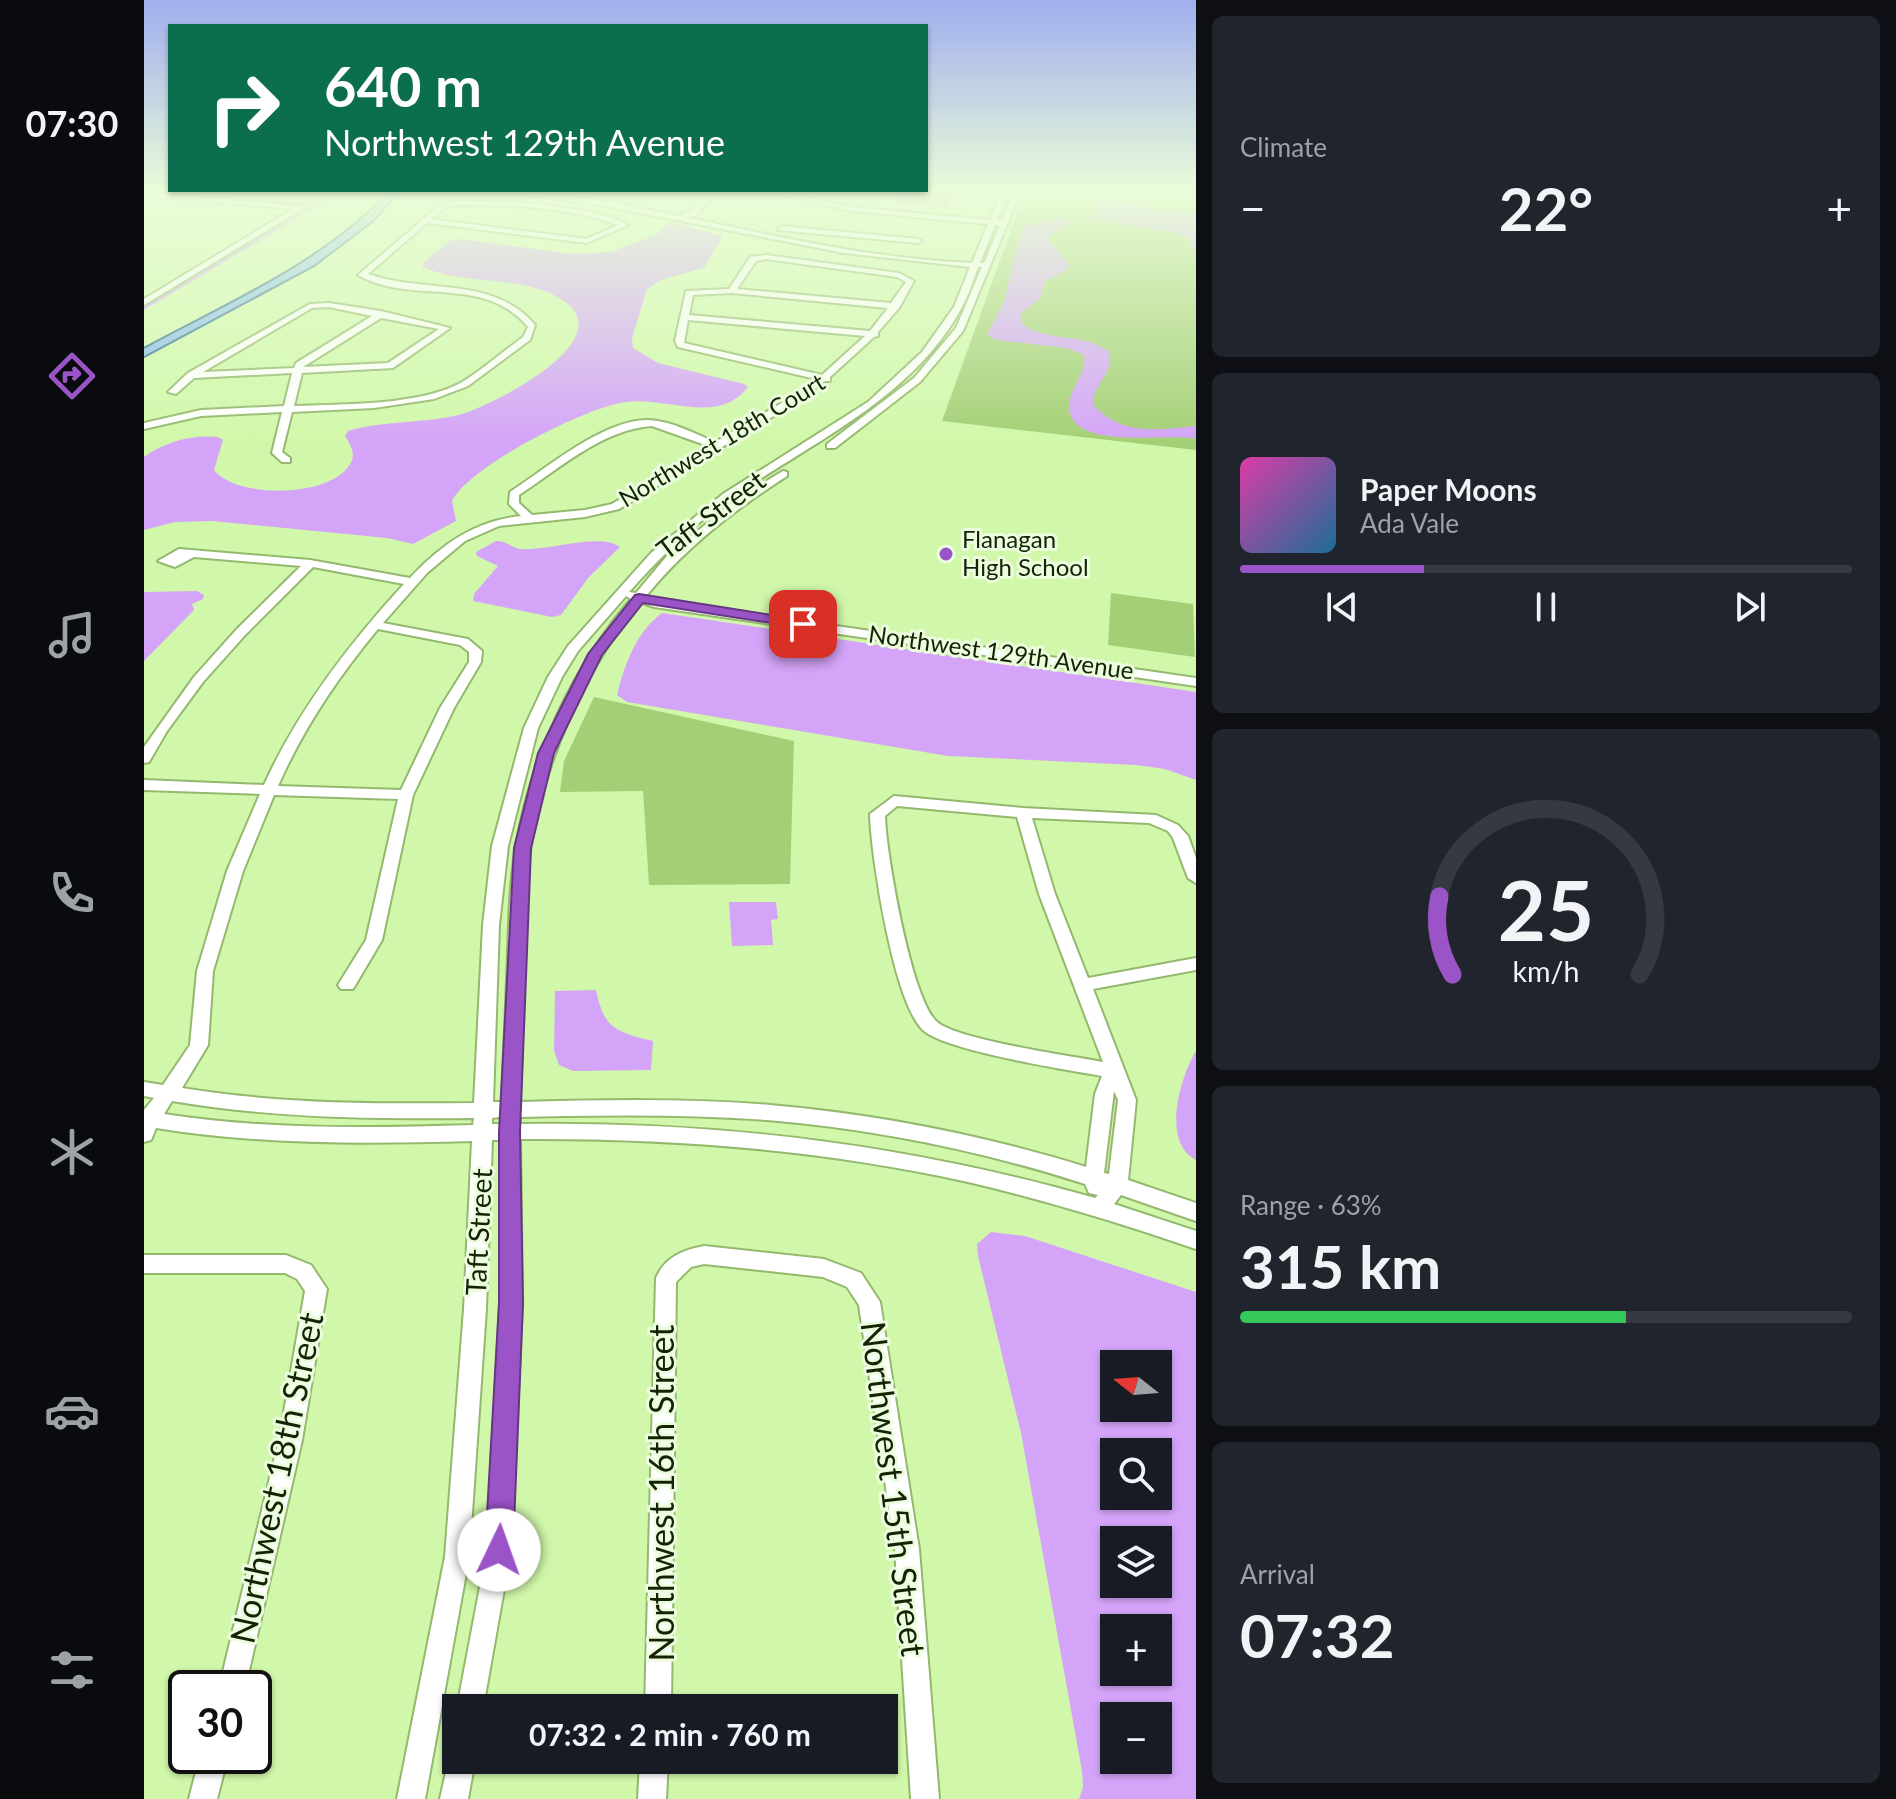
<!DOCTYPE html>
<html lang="en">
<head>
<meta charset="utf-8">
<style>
  body { margin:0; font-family:Lato,sans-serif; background:#20242c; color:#f1f3f6; height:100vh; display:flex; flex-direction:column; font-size:30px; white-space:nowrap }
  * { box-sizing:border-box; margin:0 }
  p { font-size:26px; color:#9ea1a6 }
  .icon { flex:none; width:44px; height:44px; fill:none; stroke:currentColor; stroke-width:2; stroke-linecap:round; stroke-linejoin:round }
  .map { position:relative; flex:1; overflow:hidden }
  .panel { display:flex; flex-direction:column; gap:16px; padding:16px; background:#0d0f14; width:700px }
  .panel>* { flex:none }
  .banner { position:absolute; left:24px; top:24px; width:760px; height:168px; border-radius:0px; box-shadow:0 2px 6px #0004; background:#0b6e4f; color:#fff; overflow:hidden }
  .needle { width:52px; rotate:287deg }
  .controls { position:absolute; left:956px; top:1350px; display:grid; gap:16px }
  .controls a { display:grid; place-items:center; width:72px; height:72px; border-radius:0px; background:#171b24; box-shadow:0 2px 6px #0004; font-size:40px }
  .speed { position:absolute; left:24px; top:1670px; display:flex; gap:16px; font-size:40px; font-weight:700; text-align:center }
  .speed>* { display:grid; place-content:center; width:104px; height:104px; border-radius:50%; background:#171b24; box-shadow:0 2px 6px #0004; line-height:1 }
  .speed .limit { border:4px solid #111; border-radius:12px; background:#fff; color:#111 }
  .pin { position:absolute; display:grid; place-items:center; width:68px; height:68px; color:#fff; margin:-34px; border-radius:16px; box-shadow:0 4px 12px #0006 }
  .me { position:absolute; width:88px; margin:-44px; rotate:3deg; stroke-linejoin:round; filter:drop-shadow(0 0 6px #0008) }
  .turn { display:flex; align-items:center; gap:28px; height:168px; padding:0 24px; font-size:36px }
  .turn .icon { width:104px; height:104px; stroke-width:2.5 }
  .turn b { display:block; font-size:56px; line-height:68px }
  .big { font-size:60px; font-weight:700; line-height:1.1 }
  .panel .tile { flex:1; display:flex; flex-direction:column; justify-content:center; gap:12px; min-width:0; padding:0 28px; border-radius:12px; background:#20242c }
  .panel .dial { align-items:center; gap:0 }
  .dial svg { height:208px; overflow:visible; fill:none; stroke:#363941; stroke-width:7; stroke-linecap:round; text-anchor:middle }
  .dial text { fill:#f1f3f6; stroke:none }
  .song { display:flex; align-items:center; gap:24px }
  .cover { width:96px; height:96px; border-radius:12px; background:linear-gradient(135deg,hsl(320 70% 55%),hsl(200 70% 35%)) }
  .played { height:8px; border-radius:4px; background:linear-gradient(90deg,#9b54c8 30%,#363941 30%) }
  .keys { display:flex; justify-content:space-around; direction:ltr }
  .heat { display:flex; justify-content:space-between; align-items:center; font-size:44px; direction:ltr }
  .charge { height:12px; border-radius:6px; background:linear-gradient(90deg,#34c759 63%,#363941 0) }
  .trip { position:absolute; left:298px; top:1694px; width:456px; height:80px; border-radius:0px; background:#171b24; box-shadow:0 2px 6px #0004; font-weight:700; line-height:80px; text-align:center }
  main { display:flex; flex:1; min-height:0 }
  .tab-bar { display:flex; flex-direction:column; width:144px; justify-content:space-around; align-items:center; background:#090b0e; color:#9ea1a6 }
  .tab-bar .icon { width:56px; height:56px }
  .tab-bar .on { color:#9b54c8 }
  .tab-bar b { font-size:36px; color:#f1f3f6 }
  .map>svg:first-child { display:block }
  .green { fill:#a4cf76 }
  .water { fill:#d4a4f8; fill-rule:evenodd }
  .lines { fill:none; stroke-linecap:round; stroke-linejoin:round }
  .canal { fill:#d4a4f8; fill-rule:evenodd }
  .minor-casing { stroke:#94b86e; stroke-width:4 }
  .major-casing { stroke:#2b6892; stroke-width:4 }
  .minor { fill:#fff; fill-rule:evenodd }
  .major { fill:#87bbec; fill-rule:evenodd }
  .wall { fill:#d6969f }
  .shaded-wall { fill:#ae7a82 }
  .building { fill:#f9afb9; stroke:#ae7a82; stroke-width:2 }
  .route { fill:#9b54c8; stroke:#653782; stroke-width:2 }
  .poi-dot { fill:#9b54c8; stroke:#ecfcde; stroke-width:3 }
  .labels { text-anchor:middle; stroke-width:6; stroke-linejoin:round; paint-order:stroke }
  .far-street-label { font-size:24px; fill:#152204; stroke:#ecfcde }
  .far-poi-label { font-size:24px; fill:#152204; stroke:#ecfcde; text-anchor:start }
  .street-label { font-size:28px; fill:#152204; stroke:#ecfcde }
  .near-street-label { font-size:34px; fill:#152204; stroke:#ecfcde }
</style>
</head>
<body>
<main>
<nav class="tab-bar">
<b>07:30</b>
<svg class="icon on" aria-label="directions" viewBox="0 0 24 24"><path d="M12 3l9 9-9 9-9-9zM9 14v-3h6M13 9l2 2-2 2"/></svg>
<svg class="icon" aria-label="music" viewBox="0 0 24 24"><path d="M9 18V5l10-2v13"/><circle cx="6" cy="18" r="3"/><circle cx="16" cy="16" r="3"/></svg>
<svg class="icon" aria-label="phone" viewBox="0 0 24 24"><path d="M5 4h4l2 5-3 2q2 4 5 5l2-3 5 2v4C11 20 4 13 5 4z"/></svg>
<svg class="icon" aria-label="climate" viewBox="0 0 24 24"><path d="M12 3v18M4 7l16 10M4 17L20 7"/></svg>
<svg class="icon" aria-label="car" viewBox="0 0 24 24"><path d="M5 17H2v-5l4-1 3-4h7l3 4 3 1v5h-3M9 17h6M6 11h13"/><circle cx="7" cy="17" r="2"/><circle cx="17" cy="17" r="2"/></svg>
<svg class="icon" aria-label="filters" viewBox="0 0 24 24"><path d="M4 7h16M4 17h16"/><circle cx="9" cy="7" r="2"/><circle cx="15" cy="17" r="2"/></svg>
</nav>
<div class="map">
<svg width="1052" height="1799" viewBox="0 0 1052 1799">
  <rect width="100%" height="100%" fill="#d1f8aa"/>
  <path class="green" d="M881 191H1052V450L798 421Z
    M967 593 1049 604 1051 657 964 645Z
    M450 697 650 741 646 884 505 885 499 791 416 792 420 761Z"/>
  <path class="water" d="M959 196 1021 212H1052V255L1045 239 1037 234 943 218 956 212 946 199Z
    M913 218 928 222 907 235 904 240 925 264 924 269 900 282 896 299 876 314 878 324C904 343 938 332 964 351 972 374 948 383 949 405 979 436 1012 430 1052 426V439C1025 432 929 452 925 408 924 389 944 372 940 355L923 348 852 340 843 335 860 302 876 235 881 226Z
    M525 222 579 236 560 268 519 279 503 289 488 338 489 348 514 363 600 384 604 387C574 426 522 396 482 402 442 407 325 466 308 501L312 521 269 544 243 538 68 521 31 522 0 530V457C20 442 49 434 74 437L79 440 70 470C93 500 194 498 208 460 211 452 205 442 201 436L204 431C240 420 281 424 318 414 350 404 477 341 420 301 378 273 323 287 279 267V263L306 241 316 239 429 254 467 252 512 235Z
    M352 541C363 541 366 547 376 549 402 552 455 532 476 547L445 577 417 615 408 617 329 601 330 594 354 566 333 556 332 552Z
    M53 591 60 595 59 599 48 604 50 610 0 661V592Z
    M518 613 1052 692V780L1021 769 992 765 804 756 483 702 473 695C481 664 492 632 518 613Z
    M585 902H632L634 919 627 920 629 945 588 946Z
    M452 990C460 1029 472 1032 509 1041L507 1070 429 1071 415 1065 410 1051 411 991Z
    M1052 1051V1160C1017 1142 1036 1077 1052 1051Z
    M847 1232 881 1236 1052 1292V1799H935L939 1787 938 1771 877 1433 834 1256 833 1244ZM970 1364H1014V1408H970ZM970 1452H1014V1496H970ZM970 1540H1014V1584H970ZM970 1628H1014V1672H970ZM1014 1716V1760H970V1716Z"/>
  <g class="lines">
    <path class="canal" d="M0 191 160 203 163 205 160 207 0 193Z
      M192 191H199L0 310V305Z"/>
    <defs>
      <path id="minor" d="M361 191C418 191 475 204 531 215 629 235 728 259 828 263L844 224 706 211 628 191H638L706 207 846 220 858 191H864L853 220 858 221 871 191H877L819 331 776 382 691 448H683V444L770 378 812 328 838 267H834C829 280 825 295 818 307 769 398 670 441 589 497 551 523 516 557 485 592L492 593 523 556 593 499 639 471 643 472V476C589 511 543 546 502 596L512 600 1052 678V686L510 607 496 602C440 671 402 757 387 845 381 881 381 919 380 955 379 1004 378 1053 376 1102 459 1100 543 1098 626 1105 732 1114 839 1135 942 1167L951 1094 958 1076C923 1070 804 1051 780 1031 750 1005 727 856 726 814L750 796 879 808 1012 815 1034 825 1044 836 1052 858V883L1044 878 1029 838 1024 831 1005 823 888 818 911 894 944 978 1052 958V970L949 989 992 1100 984 1180 1052 1203V1221L977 1195 970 1204 1052 1231V1249C977 1223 901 1200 824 1182 676 1149 526 1138 376 1139L378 1303 367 1550 339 1708H313L343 1550 356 1303V1140H348L342 1309 325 1557 281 1799H253L301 1557 320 1309 328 1141C222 1144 117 1145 12 1128L7 1140 0 1142V1110L10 1098 0 1096V1082L19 1085 46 1045 53 971 83 871 116 794 0 790V780L120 785C154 710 205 644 260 584L169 567 102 634 59 682 23 731 5 762 0 763V747L50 677 93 629 157 566 50 557 31 567 14 561 35 549 166 560 266 578C297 545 330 521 377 516L365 504 366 492C403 468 460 419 505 420 528 421 551 434 571 442L636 404 672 379 534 347 531 341 542 291 585 289 606 257 622 255 755 273 770 281 755 308 734 332V336L730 337 686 377V381H681L643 408 475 509 441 517 355 526 321 541 283 573 239 623 324 639 338 651 337 662 310 708 269 795 238 940 209 989H197L194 985 222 940 254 799 130 795 99 871 69 971 64 1045 38 1088C134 1104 233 1104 330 1103L339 925 348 846 380 728 404 677 424 646 507 553 579 494 724 402 778 352 810 307 826 267 700 253 461 206ZM851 225H856L840 263H836ZM622 259 753 277 762 282 747 303 593 289 612 261ZM588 293 744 308 726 331 545 315 549 295ZM544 320 721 336 678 375 540 343ZM508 426 564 446 468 504 441 510 388 515 375 503V495C415 469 459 429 508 426ZM482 596 487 599C429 667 387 757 372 846 366 881 365 919 364 955 362 1004 360 1053 358 1102H349L355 925 364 846 394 728 418 677 434 651ZM234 629 316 645 325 652V662L296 708 257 790 134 786C159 729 194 677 234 629ZM753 806 873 817 895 894 959 1062C927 1056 814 1040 793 1022 767 999 742 853 741 816ZM970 1091 974 1100 965 1174 960 1173ZM28 1101C128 1118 228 1119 330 1118L329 1125C226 1128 122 1130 20 1114ZM421 1116C489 1115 556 1115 623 1120 731 1129 839 1151 941 1184L945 1193 954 1195 951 1198C761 1144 573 1121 376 1124V1117ZM357 1117V1124H348V1118Z
        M567 191H573L552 216 538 217V213L547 212Z
        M0 192 156 206 160 208 0 305V299L149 209 0 196Z
        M313 201C354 200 449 205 484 225L443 243 283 223 224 274C280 294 349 275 391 325L386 340 324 386 290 399 230 408 148 412 138 452 146 458V462H138L128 453 138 412 57 416 0 429V423L57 410 140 406 148 373 50 378 32 394 24 392 44 373 166 304 185 303 237 311 306 328 249 368 158 373 150 406C198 404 278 406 320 381 340 368 360 351 379 337L384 327C339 273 267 306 214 275L297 204ZM313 205C365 205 424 207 474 225L442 239 287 219 301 207ZM185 307 228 316 152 363 150 368 59 372 168 308ZM237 318 295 329 244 363 159 367Z
        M637 226 774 239 778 241 774 243 634 230Z
        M560 1246 680 1259 717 1273 736 1302 775 1549 795 1799H767L751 1549 715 1305 703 1287 679 1277 560 1264 547 1267 532 1282 527 1708H501L512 1278C521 1257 539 1250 560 1246Z
        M0 1255H142L167 1265 183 1289 158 1440 101 1688H75L135 1440 161 1291 153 1279 141 1273H0Z
        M312 1748V1760H331L324 1799H296L307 1750Z
        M56 1756H84L73 1799H45Z
        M496 1760H524L522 1799H494Z"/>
      <path id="major" d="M247 191H255L229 220 170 265 0 356V349C87 302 178 264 247 191Z"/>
    </defs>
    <use href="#minor" class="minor-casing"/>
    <use href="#major" class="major-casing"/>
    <use href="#minor" class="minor"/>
    <use href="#major" class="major"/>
  </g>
  <path class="wall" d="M750 191H811L803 207 748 202Z"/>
  <path class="shaded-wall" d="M808 191H811L803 207 805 197Z"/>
  <path class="building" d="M750 191H808L805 197 749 192Z"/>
  <linearGradient id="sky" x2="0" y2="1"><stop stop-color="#a0aeee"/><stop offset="0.43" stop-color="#eafcd9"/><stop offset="1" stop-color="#eafcd9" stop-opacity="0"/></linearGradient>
  <rect width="1052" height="443" fill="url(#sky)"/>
  <path class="route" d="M495 594 659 620 666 624 659 628 499 603 458 655 410 753 387 848 376 1132 379 1303 369 1550 364 1559 355 1564 345 1559 341 1550 355 1303V1132L370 848 394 753 444 654 491 595Z"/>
  <circle class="poi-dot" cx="802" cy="554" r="8"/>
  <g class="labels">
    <g class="far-street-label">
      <text transform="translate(578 441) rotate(-31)" y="8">Northwest 18th Court</text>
      <text transform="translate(857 653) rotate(8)" y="8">Northwest 129th Avenue</text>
    </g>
    <g class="far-poi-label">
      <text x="818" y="548">Flanagan<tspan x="818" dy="28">High School</tspan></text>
    </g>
    <g class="street-label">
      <text transform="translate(567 515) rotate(-37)" y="10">Taft Street</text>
      <text transform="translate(335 1232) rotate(-87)" y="10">Taft Street</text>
    </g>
    <g class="near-street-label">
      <text transform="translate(133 1478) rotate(-78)" y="12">Northwest 18th Street</text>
      <text transform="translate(749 1489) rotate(83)" y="12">Northwest 15th Street</text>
      <text transform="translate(518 1493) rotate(-90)" y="12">Northwest 16th Street</text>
    </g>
  </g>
</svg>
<div class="controls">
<a><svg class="needle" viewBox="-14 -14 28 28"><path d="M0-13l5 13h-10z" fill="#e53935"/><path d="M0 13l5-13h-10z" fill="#9ea1a6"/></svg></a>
<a><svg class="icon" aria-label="search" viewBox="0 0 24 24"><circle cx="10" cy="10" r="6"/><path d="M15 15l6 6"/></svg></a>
<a><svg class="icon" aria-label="layers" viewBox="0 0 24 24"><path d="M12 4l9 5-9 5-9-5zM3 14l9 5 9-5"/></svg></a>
<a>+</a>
<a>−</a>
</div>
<div class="speed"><div class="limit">30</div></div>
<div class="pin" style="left:659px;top:624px;background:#d93025"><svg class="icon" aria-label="arrive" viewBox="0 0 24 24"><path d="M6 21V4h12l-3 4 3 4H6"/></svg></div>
<svg class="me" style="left:355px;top:1550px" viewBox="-20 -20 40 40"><circle r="19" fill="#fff"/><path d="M0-13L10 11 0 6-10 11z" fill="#9b54c8"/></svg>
<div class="trip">07:32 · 2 min · 760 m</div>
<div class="banner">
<div class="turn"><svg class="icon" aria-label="right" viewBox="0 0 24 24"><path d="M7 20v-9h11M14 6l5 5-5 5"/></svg><div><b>640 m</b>Northwest 129th Avenue</div></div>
</div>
</div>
<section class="panel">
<div class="tile"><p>Climate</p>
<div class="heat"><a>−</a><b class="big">22°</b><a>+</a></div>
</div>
<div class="tile">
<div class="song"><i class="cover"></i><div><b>Paper Moons</b><p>Ada Vale</p></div></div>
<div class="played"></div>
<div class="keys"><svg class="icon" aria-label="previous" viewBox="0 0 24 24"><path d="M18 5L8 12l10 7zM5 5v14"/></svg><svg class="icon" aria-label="pause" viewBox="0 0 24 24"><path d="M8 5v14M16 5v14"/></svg><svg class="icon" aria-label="next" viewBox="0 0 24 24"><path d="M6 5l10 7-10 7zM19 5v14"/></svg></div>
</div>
<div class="tile dial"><svg viewBox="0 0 100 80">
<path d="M14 69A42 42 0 1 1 86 69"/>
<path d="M14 69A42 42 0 0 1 9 39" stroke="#9b54c8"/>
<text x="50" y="56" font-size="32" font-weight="700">25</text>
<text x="50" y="72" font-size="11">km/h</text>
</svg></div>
<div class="tile"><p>Range · 63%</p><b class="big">315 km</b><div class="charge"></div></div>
<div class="tile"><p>Arrival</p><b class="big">07:32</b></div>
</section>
</main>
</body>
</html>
